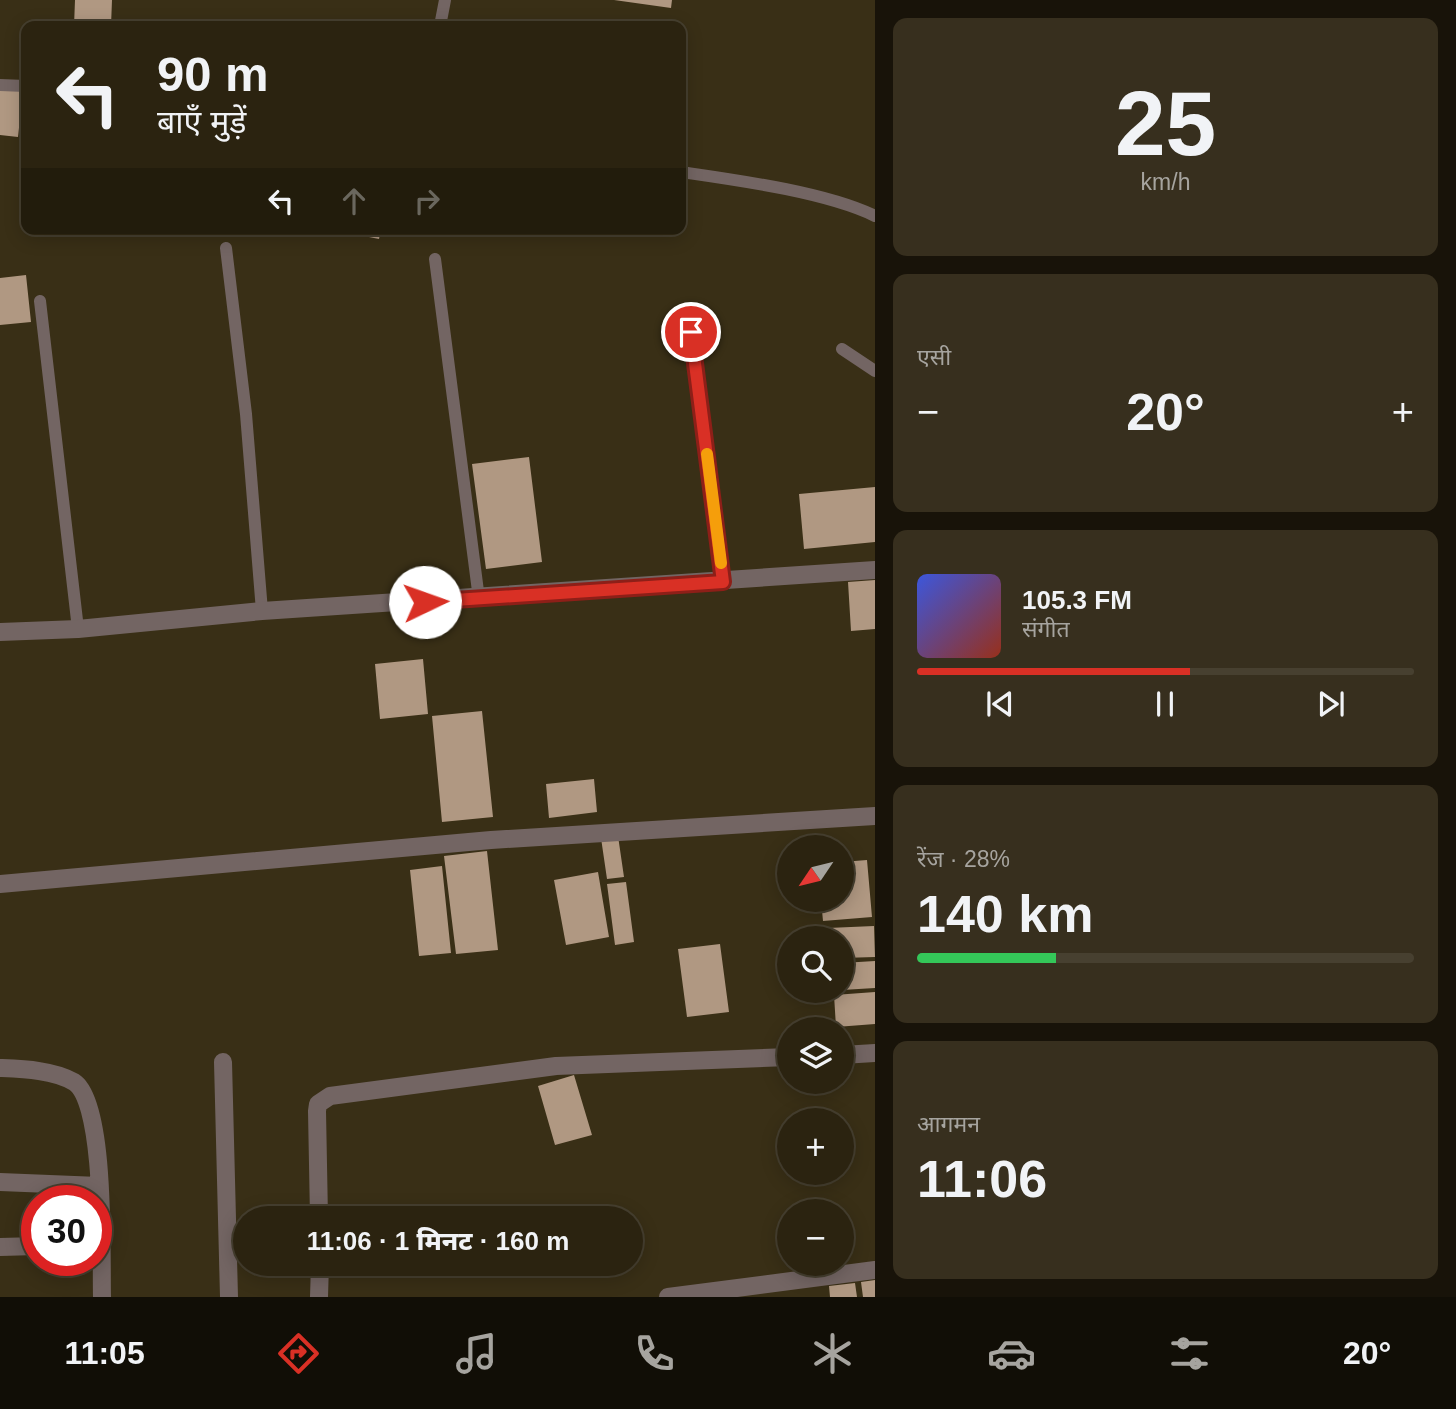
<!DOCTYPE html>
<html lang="hi">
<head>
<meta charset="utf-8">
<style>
  body { margin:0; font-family:Helvetica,"Noto Sans Devanagari",sans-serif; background:#372f1e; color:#f1f3f6; height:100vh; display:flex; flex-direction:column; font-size:26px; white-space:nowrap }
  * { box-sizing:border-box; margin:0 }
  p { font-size:23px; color:#a6a49f }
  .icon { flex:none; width:38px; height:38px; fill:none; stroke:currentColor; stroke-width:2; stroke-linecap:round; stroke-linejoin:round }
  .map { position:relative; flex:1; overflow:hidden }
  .drawer { display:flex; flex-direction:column; gap:18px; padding:18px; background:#181309; width:581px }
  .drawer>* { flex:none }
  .hud { position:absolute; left:21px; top:21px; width:665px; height:214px; border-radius:14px; box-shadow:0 4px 18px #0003,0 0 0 2px #474030; background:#2b2310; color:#f1f3f6; overflow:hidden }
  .needle { width:46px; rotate:235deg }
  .buttons { position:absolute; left:777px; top:835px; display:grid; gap:14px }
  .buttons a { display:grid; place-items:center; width:77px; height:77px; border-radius:50%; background:#2b2310; box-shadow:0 4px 18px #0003,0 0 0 2px #474030; font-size:35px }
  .speed { position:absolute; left:21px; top:1185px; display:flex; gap:14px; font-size:35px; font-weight:700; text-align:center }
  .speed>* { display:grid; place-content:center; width:91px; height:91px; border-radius:50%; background:#2b2310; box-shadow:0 4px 18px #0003,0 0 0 2px #474030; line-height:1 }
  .speed .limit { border:10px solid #d22; background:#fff; color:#111 }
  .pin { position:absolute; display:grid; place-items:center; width:60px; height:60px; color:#fff; margin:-30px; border:4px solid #fff; border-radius:50%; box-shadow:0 2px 7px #0007 }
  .me { position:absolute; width:77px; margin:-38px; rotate:87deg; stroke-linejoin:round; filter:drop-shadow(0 0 5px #0008) }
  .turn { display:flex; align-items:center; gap:24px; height:147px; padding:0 21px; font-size:32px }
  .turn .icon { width:91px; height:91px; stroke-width:2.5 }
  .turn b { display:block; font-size:49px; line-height:60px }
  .lanes { display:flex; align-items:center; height:66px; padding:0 21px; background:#0003; justify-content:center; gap:35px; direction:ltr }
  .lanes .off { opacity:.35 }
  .big { font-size:52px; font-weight:800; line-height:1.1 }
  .drawer .widget { flex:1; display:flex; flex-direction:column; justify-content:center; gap:10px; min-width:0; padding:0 24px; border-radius:14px; background:#372f1e }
  .drawer .dial { align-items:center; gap:0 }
  .dial b { font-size:91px; line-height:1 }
  .song { display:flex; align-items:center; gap:21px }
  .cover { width:84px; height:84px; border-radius:10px; background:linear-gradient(135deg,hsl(230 70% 55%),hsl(10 70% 35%)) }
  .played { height:7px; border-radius:4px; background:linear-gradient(90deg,#d93025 55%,#474030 55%) }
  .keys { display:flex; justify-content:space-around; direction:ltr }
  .heat { display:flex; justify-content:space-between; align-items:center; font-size:38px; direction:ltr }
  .charge { height:10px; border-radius:5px; background:linear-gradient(90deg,#34c759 28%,#474030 0) }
  .trip { position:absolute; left:233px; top:1206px; width:410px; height:70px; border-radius:35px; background:#2b2310; box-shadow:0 4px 18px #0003,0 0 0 2px #474030; font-weight:800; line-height:70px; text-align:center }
  .menu { display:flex; height:112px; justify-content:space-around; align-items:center; background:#110e06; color:#a6a49f }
  .menu .icon { width:49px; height:49px }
  .menu .on { color:#d93025 }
  .menu b { font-size:32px; color:#f1f3f6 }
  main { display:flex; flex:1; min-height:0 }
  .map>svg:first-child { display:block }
  .building { fill:#b09882 }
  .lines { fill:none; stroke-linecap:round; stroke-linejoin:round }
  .service { stroke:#736563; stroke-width:12 }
  .minor { stroke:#736563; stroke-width:18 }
  .route-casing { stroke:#8d1f18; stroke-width:18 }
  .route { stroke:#d93025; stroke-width:12 }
  .slow { stroke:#f59e0b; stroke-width:12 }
</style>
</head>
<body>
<main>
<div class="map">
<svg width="875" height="1297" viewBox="0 0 875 1297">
  <rect width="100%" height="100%" fill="#392f16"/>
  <path class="building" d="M75 0H112L111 26H74Z
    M614 0H672L671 8Z
    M0 89 23 91 18 137 0 135Z
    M329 229H381L379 239Z
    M26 275 31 322 0 325V278Z
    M529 457 542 562 486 569 472 464Z
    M875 487V542L804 549 799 494Z
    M875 580V629L851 631 848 582Z
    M423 659 428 714 380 719 375 664Z
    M482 711 493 817 442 822 432 716Z
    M594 779 597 812 549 818 546 784Z
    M618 836 624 877 607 879 601 838Z
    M487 851 498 950 456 954 444 856Z
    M867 860 872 917 823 921 821 900H842V862Z
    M442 866 451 953 419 956 410 870Z
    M598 872 609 937 566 945 554 880Z
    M626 882 634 942 615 945 607 884Z
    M874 926 875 957 842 958V938H829L828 928Z
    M720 944 729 1012 687 1017 678 949Z
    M875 961V988L842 990V963Z
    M875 992V1024L836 1027 834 995Z
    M574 1075 592 1135 555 1145 538 1086Z
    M875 1280V1297H863L861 1282Z
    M855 1283 857 1297H830L829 1286Z"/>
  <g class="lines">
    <path class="service" d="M440 26 445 0
      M0 85 26 86
      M681 172C736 180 826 192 875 216
      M226 248 246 414 262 611
      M435 259 479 599
      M40 301 78 629
      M691 332 723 582
      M842 349 875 371"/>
    <path class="minor" d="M0 632 78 629 262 611 875 570
      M0 884 491 840 875 816
      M842 1055 875 1053
      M223 1062 229 1297
      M0 1068C23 1069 54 1070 74 1082 106 1102 101 1257 102 1297
      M0 1182 99 1186
      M319 1218 317 1111 318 1104 330 1096 556 1066 789 1057
      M0 1247 37 1246
      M319 1297 320 1264
      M668 1297 875 1270"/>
  </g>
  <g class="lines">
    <defs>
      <path id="route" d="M425 602 723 582 691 332"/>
    </defs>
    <use href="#route" class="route-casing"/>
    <use href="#route" class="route"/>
    <path class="slow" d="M707 454 721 563"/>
  </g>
</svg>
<div class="buttons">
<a><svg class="needle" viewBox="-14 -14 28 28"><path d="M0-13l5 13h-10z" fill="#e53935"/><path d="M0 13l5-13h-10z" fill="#a6a49f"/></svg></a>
<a><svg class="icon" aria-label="search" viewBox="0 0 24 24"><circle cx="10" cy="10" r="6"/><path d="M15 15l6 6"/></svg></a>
<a><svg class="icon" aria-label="layers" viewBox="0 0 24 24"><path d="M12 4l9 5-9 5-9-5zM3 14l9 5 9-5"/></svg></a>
<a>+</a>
<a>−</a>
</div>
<div class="speed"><div class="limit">30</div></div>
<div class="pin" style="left:691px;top:332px;background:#d93025"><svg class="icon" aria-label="arrive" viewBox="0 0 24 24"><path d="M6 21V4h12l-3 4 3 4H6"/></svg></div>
<svg class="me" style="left:425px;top:602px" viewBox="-20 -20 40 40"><circle r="19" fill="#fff"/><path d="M0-13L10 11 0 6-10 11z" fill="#d93025"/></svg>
<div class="trip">11:06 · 1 मिनट · 160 m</div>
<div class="hud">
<div class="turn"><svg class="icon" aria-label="left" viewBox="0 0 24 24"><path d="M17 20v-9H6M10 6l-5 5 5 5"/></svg><div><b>90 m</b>बाएँ मुड़ें</div></div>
<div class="lanes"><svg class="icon" aria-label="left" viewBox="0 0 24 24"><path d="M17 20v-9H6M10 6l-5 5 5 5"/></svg><svg class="icon off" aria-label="ahead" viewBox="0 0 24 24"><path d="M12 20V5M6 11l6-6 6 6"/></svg><svg class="icon off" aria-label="right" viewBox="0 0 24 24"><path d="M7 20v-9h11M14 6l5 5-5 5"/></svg></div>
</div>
</div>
<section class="drawer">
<div class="widget dial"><b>25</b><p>km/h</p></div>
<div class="widget"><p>एसी</p>
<div class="heat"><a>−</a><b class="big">20°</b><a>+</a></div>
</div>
<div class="widget">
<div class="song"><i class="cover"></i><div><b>105.3 FM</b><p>संगीत</p></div></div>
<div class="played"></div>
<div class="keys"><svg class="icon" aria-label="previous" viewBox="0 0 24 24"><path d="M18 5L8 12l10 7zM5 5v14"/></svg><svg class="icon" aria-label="pause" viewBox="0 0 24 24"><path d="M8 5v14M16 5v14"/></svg><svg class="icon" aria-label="next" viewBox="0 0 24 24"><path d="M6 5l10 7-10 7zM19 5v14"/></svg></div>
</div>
<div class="widget"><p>रेंज · 28%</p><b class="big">140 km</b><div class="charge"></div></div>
<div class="widget"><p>आगमन</p><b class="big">11:06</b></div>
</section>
</main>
<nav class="menu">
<b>11:05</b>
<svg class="icon on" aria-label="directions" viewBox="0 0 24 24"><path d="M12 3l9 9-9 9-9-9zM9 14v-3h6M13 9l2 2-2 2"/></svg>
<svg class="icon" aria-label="music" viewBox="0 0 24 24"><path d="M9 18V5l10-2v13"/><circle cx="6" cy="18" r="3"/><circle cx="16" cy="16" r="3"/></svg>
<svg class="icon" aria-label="phone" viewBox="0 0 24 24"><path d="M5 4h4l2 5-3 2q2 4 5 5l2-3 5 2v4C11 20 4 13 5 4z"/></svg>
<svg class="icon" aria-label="climate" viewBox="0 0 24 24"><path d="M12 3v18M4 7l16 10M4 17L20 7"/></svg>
<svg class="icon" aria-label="car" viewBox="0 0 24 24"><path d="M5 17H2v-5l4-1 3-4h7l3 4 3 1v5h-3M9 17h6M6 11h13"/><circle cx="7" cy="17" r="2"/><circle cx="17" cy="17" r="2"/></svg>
<svg class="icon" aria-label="filters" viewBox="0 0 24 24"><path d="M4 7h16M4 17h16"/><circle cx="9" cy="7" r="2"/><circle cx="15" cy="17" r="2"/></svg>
<b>20°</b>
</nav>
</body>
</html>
